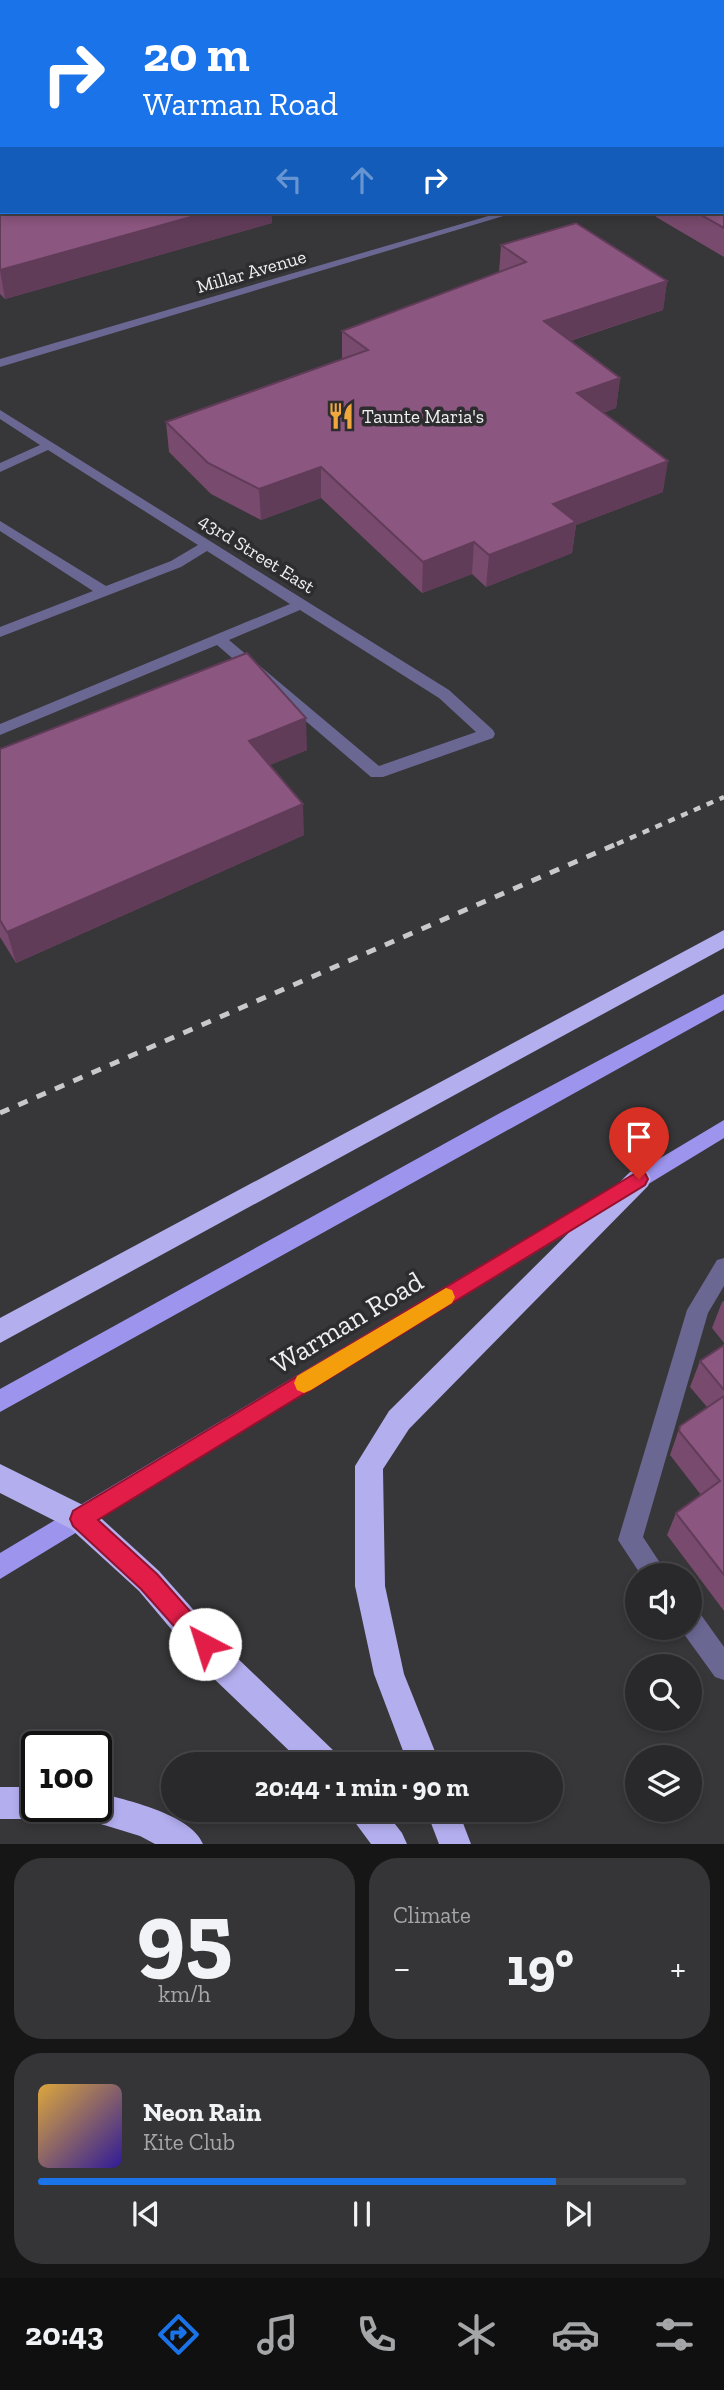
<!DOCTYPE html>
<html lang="en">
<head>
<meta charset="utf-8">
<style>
  body { margin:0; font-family:"Zilla Slab",serif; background:#353436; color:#f1f3f6; height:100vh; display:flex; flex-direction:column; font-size:26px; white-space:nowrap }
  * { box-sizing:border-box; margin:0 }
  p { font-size:23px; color:#a5a6a8 }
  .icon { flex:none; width:38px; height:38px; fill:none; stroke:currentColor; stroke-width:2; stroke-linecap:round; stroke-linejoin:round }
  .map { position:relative; height:1844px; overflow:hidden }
  .drawer { display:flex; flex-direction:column; gap:14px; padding:14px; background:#171617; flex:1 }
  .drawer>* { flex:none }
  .hud { position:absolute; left:0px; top:0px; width:724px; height:214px; box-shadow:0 4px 10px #0003,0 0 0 2px #454447; background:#1a73e8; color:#fff; overflow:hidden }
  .tools { position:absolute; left:625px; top:1563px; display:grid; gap:14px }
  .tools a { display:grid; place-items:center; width:77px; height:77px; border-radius:50%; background:#29282a; box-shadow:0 4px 10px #0003,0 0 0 2px #454447; font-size:35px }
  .speed { position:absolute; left:21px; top:1731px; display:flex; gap:14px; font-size:35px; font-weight:700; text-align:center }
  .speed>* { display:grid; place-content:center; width:91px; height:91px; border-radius:50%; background:#29282a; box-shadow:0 4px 10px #0003,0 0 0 2px #454447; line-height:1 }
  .speed .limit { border:4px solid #111; border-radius:10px; background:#fff; color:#111 }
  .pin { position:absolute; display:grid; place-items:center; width:60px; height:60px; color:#fff; margin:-72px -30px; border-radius:50% 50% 50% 0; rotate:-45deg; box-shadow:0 0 7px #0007 }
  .pin .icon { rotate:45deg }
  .me { position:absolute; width:77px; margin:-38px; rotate:320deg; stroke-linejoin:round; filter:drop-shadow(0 0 5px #0008) }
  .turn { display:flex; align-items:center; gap:24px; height:147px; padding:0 28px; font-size:32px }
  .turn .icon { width:91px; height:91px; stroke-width:2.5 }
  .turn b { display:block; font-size:49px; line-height:60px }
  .lanes { display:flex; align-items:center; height:66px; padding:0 28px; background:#0003; justify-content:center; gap:35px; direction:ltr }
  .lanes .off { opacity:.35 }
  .big { font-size:52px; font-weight:700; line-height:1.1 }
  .drawer .tile { flex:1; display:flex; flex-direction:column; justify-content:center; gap:10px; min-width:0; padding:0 24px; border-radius:28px; background:#353436 }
  .drawer .dial { align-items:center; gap:0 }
  .dial b { font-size:91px; line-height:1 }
  .song { display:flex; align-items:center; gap:21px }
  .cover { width:84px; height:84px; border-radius:10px; background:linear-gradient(135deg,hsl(40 70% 55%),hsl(250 70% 35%)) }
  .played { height:7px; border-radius:4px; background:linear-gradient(90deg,#1a73e8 80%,#454447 80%) }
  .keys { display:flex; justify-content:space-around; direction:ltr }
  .heat { display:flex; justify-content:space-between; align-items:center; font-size:38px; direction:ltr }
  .drawer .tiles { flex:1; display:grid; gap:14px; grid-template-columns:1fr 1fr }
  .tile:last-child { grid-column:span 2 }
  .trip { position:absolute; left:161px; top:1752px; width:402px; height:70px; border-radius:35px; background:#29282a; box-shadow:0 4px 10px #0003,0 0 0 2px #454447; font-weight:700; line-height:70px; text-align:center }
  .tabs { display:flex; height:112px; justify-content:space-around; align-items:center; background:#101011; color:#a5a6a8 }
  .tabs .icon { width:49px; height:49px }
  .tabs .on { color:#1a73e8 }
  .tabs b { font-size:32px; color:#f1f3f6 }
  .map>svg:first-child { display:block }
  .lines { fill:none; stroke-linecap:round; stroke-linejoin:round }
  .minor { fill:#6a6793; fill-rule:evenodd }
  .major { fill:#9d94ed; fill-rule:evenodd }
  .highway { fill:#b3aeee; fill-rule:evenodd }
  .rail-far1 { stroke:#c9c8ca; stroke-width:4.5; stroke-dasharray:7 7; stroke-linecap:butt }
  .rail { stroke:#c9c8ca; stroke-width:5; stroke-dasharray:10 10; stroke-linecap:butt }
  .wall { fill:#784a6d }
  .shaded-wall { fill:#613c59 }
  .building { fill:#8b567f; stroke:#613c59; stroke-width:2 }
  .route { fill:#e11d48; stroke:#92132f; stroke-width:2 }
  .slow { fill:#f59e0b }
  .labels { text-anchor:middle; stroke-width:7; stroke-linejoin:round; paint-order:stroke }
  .far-street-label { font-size:19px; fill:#efeef0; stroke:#2d2c2e }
  .far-poi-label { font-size:19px; fill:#efeef0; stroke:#2d2c2e; text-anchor:start }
  .near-street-label { font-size:28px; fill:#efeef0; stroke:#2d2c2e }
</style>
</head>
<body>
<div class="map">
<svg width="724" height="1844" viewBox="0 0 724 1844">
  <rect width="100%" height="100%" fill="#373638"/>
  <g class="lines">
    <path class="minor" d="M724 82V88L723 89V83Z
      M723 102H724V108H723Z
      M502 212H517L0 367V359Z
      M0 410 449 690 493 730 495 734 493 738 383 777H371L217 645 0 735V724L290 604 207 551 181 567 0 637V627L93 591 0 531V521L106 586 171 561 198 545 48 450 0 472V463L40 445 0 419ZM300 610 439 698 476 732 379 766 229 640Z
      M724 1258V1286L708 1313 643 1537 668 1575H641L618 1540 687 1310 717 1260Z
      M690 1609 699 1612 724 1647V1680L715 1677 681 1630 680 1628H690Z"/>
    <path class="major" d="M724 994V1010L0 1412V1389L500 1113Z
      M724 1120V1138L0 1579V1553Z"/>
    <path class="highway" d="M724 930V948L0 1343V1318Z
      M639 1169 648 1172 651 1179 648 1186 409 1429 383 1469 385 1586 404 1674 440 1764H408L374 1674 355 1586V1466L389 1411 630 1172Z
      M0 1464 91 1509 159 1571 231 1652 336 1753 341 1764H303L209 1674 139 1591 71 1529 0 1493Z
      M0 1787H37V1806H52L48 1814 37 1819H0Z
      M96 1792C126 1800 191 1814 203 1844H155L140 1836 78 1817 73 1806H96Z
      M349 1810H384L402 1833 407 1844H371L354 1821Z
      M426 1810H458L471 1844H439Z"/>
    <path class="rail-far1" d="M617 844 724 797"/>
    <path class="rail" d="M0 1113 621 842"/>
  </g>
  <path class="wall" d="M333 0H724V59L723 60V2H333Z
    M724 171V257L656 217 657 212H723Z
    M0 176 2 212H271L272 223 5 299 0 294Z
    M501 245 667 281 663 310 570 341 620 378 616 408 603 413 663 492 576 525 572 553 486 587 472 574 422 593 321 498 261 520 211 494 169 452 166 422 342 359V331L499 272Z
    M0 749 307 750 269 765 304 835 16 963 0 937Z
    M724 1301V1343L712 1328 722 1302Z
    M724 1345V1611L667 1535 676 1513 701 1495 670 1455 680 1426 707 1407 690 1387 700 1361Z"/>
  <path class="shaded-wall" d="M723 34H724V59L723 60Z
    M2 101V129L0 130V102Z
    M209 212H271L272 223 5 299 0 270Z
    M667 281 663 310 541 350 544 321Z
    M620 378 616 408 573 424 577 393Z
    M668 461 663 492 576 525 572 553 486 587 489 555 553 504Z
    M321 467V498L261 520 259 489Z
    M474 542 472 574 422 593 423 562Z
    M306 718 307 750 251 773 249 741Z
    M303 804 304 835 16 963 7 932Z"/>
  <path class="building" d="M364 0H724V34H723V2H368Z
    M2 51V101L0 102V52Z
    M724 171V228L696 212H723V172Z
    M2 175V212H209L0 270V176Z
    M576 223 667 281 544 321 620 378 577 393 668 461 553 504 576 522 489 555 474 542 423 562 321 467 259 489 208 463 166 422 368 350 342 331 526 262 501 245Z
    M247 653 306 718 249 741 303 804 7 932 0 920V749Z
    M724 1345V1390L700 1361Z
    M724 1396V1575L676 1513 720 1481 679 1431 680 1426Z"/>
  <path class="route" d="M639 1171 645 1173 648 1179 645 1185 98 1520 157 1574 213 1637 216 1644 213 1652 205 1656 197 1652 141 1589 73 1526 70 1519 73 1511Z"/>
  <path class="slow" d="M446 1288 452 1290 455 1297 452 1303 311 1390 304 1393 297 1390 294 1383 297 1376Z"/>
  <defs>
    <symbol id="restaurant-bare" viewBox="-9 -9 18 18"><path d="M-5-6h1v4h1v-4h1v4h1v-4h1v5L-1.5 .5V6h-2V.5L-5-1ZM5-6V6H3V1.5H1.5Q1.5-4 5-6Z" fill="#efa73e" stroke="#2d2c2e" stroke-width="2.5" paint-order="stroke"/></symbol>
  </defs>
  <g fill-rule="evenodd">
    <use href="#restaurant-bare" x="322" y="397" width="38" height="38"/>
  </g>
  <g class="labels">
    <g class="far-street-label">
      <text transform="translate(251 271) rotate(-16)" y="7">Millar Avenue</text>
      <text transform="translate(257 553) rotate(32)" y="7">43rd Street East</text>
    </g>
    <g class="far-poi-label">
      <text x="362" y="423">Taunte Maria's</text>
    </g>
    <g class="near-street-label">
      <text transform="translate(347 1322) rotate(-31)" y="10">Warman Road</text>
    </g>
  </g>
</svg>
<div class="tools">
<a><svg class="icon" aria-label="sound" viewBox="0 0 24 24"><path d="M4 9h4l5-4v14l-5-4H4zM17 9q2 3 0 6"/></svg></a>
<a><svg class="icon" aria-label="search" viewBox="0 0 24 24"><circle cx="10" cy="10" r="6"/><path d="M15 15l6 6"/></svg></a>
<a><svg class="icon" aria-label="layers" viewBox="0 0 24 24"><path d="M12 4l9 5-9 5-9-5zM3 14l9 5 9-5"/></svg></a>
</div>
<div class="speed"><div class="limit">100</div></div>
<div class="pin" style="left:639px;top:1179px;background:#d93025"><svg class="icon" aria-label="arrive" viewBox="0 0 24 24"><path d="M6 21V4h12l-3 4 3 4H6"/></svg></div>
<svg class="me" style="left:205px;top:1644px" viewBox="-20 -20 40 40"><circle r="19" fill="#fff"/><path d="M0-13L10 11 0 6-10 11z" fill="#e11d48"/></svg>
<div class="trip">20:44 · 1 min · 90 m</div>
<div class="hud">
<div class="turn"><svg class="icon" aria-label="right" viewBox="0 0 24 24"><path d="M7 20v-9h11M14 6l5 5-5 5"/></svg><div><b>20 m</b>Warman Road</div></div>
<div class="lanes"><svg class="icon off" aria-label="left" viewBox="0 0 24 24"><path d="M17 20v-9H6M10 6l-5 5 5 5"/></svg><svg class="icon off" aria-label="ahead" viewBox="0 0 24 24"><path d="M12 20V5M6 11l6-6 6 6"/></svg><svg class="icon" aria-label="right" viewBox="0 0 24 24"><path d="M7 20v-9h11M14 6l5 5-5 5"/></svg></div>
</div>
</div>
<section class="drawer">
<div class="tiles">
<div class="tile dial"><b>95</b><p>km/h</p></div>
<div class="tile"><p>Climate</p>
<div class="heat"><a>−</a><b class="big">19°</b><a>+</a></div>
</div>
<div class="tile">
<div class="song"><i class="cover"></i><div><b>Neon Rain</b><p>Kite Club</p></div></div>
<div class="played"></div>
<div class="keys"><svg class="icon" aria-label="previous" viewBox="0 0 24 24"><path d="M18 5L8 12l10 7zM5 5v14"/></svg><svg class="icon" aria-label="pause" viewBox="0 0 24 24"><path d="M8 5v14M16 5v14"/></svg><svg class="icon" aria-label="next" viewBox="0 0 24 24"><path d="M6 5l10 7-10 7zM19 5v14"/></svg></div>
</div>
</div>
</section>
<nav class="tabs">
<b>20:43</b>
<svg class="icon on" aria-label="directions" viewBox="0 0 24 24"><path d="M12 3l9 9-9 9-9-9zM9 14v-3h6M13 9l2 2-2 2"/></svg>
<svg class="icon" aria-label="music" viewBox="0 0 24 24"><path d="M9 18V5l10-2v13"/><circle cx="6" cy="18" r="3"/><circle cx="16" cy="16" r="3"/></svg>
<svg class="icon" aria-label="phone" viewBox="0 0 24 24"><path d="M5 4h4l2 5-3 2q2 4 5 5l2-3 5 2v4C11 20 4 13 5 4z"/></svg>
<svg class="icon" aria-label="climate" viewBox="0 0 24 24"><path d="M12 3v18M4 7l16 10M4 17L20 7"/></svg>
<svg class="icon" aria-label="car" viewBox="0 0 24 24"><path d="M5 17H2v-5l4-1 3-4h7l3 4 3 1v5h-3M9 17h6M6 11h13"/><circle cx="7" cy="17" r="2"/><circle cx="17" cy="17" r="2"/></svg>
<svg class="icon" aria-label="filters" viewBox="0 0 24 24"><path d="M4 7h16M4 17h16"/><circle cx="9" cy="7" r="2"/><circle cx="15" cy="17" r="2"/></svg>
</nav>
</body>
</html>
